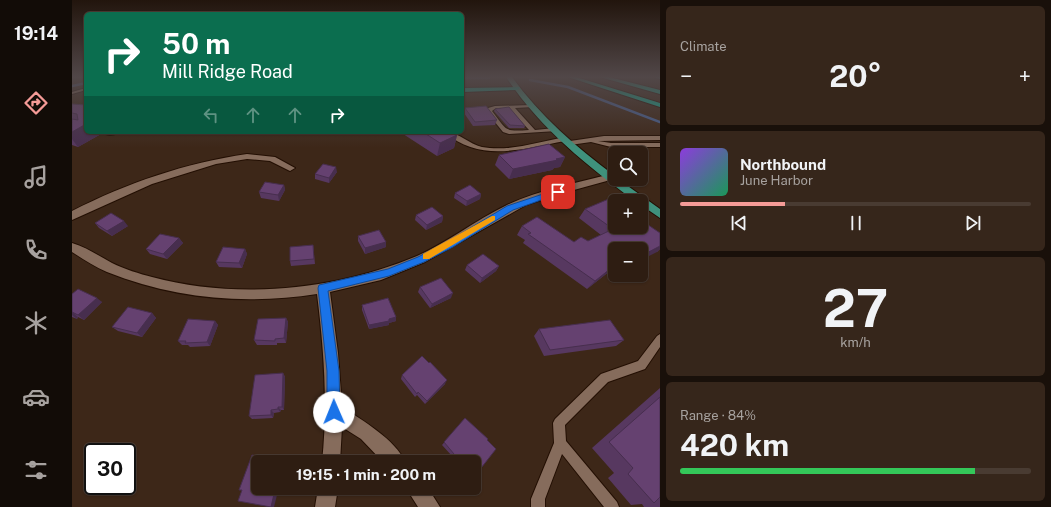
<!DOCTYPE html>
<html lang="en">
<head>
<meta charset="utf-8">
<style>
  body { margin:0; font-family:"Public Sans",sans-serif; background:#36261b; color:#f1f3f6; height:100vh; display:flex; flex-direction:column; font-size:15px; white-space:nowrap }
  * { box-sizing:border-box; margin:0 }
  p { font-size:13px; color:#a7a29f }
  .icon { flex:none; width:22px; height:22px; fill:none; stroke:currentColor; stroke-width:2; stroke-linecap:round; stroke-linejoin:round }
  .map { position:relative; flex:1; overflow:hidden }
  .sheet { display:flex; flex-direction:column; gap:6px; padding:6px; background:#19100a; width:391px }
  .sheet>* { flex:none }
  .guide { position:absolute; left:12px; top:12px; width:380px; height:122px; border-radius:6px; box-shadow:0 1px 3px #0004,0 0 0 1px #493b32; background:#0b6e4f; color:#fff; overflow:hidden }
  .controls { position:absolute; left:536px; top:146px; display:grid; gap:8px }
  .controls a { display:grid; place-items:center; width:40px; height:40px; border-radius:6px; background:#2e1d12; box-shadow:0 1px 3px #0004,0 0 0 1px #493b32; font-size:20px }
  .speed { position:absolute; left:12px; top:443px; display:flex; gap:8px; font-size:20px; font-weight:700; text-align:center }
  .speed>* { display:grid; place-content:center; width:52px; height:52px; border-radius:50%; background:#2e1d12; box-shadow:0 1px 3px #0004,0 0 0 1px #493b32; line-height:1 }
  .speed .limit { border:2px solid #111; border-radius:6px; background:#fff; color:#111 }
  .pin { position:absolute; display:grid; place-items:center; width:34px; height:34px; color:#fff; margin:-17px; border-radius:8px; box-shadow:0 2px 6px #0006 }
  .me { position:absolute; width:44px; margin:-22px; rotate:359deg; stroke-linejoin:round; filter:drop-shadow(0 0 3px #0008) }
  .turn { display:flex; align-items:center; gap:14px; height:84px; padding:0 12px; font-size:18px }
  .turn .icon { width:52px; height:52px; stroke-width:2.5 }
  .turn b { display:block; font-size:28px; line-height:34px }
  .lanes { display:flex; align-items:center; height:38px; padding:0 12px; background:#0003; justify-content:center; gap:20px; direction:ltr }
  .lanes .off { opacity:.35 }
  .big { font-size:30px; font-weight:700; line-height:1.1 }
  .sheet .tile { flex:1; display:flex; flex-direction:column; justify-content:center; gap:6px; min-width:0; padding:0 14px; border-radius:6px; background:#36261b }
  .sheet .dial { align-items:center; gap:0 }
  .dial b { font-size:52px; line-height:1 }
  .song { display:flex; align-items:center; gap:12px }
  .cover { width:48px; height:48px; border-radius:6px; background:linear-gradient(135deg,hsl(270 70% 55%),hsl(150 70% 35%)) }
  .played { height:4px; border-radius:2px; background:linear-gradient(90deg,#f59b97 30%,#493b32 30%) }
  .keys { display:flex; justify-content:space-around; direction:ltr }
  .heat { display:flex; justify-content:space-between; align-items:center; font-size:22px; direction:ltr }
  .charge { height:6px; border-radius:3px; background:linear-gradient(90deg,#34c759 84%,#493b32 0) }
  .trip { position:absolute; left:179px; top:455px; width:230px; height:40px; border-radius:6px; background:#2e1d12; box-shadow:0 1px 3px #0004,0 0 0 1px #493b32; font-weight:700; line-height:40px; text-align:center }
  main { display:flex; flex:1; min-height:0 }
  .tabs { display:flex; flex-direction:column; width:72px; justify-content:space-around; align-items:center; background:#120c07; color:#a7a29f }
  .tabs .icon { width:28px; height:28px }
  .tabs .selected { color:#f59b97 }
  .tabs b { font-size:18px; color:#f1f3f6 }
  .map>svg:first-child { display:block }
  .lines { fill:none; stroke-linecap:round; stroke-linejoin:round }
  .stream { stroke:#466093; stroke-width:2.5 }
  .lane-casing { stroke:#230f03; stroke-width:2 }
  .street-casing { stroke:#230f03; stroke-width:2 }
  .primary-casing { stroke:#230f03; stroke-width:2 }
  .highway-casing { stroke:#230f03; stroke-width:2 }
  .lane { fill:#866c5c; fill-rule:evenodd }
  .street { fill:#866c5c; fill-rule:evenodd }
  .primary { fill:#3f917c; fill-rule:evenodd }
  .highway { fill:#10aa91; fill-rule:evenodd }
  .wall { fill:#573860 }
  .shaded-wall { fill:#472e4e }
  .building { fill:#654170; stroke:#472e4e }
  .route { fill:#1a73e8; stroke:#114b97 }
  .slow { fill:#f59e0b }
</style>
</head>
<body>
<main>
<nav class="tabs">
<b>19:14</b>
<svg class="icon selected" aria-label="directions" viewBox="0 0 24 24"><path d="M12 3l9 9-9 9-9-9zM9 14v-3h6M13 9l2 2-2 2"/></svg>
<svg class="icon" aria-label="music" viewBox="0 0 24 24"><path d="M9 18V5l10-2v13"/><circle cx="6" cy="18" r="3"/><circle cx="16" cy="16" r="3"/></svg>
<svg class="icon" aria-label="phone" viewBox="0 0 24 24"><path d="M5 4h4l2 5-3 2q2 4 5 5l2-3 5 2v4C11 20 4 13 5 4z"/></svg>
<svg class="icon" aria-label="climate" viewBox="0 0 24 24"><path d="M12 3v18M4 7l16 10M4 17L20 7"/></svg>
<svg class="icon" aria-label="car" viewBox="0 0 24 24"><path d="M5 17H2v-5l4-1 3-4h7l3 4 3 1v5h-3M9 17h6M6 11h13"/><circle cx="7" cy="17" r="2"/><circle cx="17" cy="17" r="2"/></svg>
<svg class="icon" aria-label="filters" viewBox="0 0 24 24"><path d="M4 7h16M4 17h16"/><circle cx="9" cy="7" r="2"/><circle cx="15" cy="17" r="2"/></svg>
</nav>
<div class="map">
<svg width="588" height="507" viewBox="0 0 588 507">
  <rect width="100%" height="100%" fill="#3d2718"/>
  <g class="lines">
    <path class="stream" d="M390 78H417
      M458 80 496 87 588 122
      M0 86 14 83"/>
    <defs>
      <path id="lane" d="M14 88V90L0 94V92Z
        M459 105 461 106V107L443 108 463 130 483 128 486 130 485 131 437 134 431 132 414 111 416 108 423 106ZM424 108H437L457 130C431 132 435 130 420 111Z
        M29 132H44L45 133C41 136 33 135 29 132Z
        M373 132C387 132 397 144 410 147 437 152 466 142 493 137L496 139 493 141C453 148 408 164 373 132Z
        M532 136H588V140L526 141 539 143H588V147H539L519 142 498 145 495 143 498 141Z
        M588 334V347L573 369 536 382 493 425 494 441 545 502 547 507H532L490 454 473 499V507H459V499L482 443 481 423 483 419 529 374 566 361 585 336Z"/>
      <path id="street" d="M175 154 203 157 223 168 218 171 198 161 175 159 144 164 80 184 0 220V211C55 183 113 163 175 154Z
        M539 174 542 175V179L491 193 454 205 353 262 309 280 258 292 266 353 270 407C290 420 324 440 333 462H311L289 439 270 427 268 462H250C256 406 252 350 245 294 174 305 102 299 35 272 23 267 11 259 0 252V243C14 247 27 256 40 263 52 269 68 274 80 277 166 300 264 290 345 256 376 242 404 220 435 205 467 190 504 183 539 174Z
        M246 488H266L263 507H243Z
        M334 488H356L368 507H346Z"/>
      <path id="primary" d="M434 77H440C468 116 504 147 543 176V179H546L588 209V218L569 205V201H563C514 165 468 128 434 77Z"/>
      <path id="highway" d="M496 77H504L588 103V107Z
        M528 77H537L588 90V94Z
        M583 77H588V79L584 78Z
        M447 87 448 88 445 90 390 92V88Z"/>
    </defs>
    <use href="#lane" class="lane-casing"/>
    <use href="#street" class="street-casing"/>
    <use href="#primary" class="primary-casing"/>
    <use href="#highway" class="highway-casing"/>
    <use href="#lane" class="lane"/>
    <use href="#street" class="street"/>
    <use href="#primary" class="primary"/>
    <use href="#highway" class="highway"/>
  </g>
  <path class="wall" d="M0 104 14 105V132L29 134 6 147 0 145Z
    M393 108 425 120 423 125 401 126 392 113Z
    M423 109 453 126 452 128H437L422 111Z
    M328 132H381L385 135 382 148 365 156Z
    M427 155 493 157 488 167 482 168 480 170 437 179 423 165Z
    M265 172 257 183 243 179V174Z
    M212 185 213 190 207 201 189 198 187 192Z
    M383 193 409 194 408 199 394 206 382 198Z
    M513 209 588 233V249L585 252 569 249H543V267L515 289 451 243 453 240 445 235 450 226 502 242 516 241 529 235 507 218Z
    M344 215 371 216 370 222 354 230 343 220Z
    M23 223 56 226 40 236 27 228Z
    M286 236 314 242V247L293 254 286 241Z
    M107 238 111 243 95 259 78 254 74 249Z
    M241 245 243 264 219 266 218 261Z
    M173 249 175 254 170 268 147 267 144 262Z
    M395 265 427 266 424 271 408 283 393 270Z
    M348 287 379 298 358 308 346 292Z
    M0 294 30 302 12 320 6 317 5 319 0 317Z
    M290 305 324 317V321L317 323V325L297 329 290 310Z
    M80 313 84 318 70 337 46 331 40 327Z
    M214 318 216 322 214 343H205V345H185L182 340Z
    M143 321 146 325 138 346 118 347 116 345H110L106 341Z
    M467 329 552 340 544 346 472 356 462 336Z
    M211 373 213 377 212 410H209L208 412 202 413 201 418 180 419 177 416Z
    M330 375 373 384 353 404 345 395 343 397 329 379Z
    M588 388V507H572L570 504 559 505 536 478 542 473 520 448Z
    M393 418 415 440 402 477V462H383L378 458 380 456 370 445Z"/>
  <path class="shaded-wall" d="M14 124V132H28L29 134 6 147 0 139V132Z
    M385 135 382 148 365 156 368 143Z
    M493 157 488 167 482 168 480 170 437 179 441 169Z
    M264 167 265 172 257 183V178Z
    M212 185 213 190 207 201 206 195Z
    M409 194 408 199 394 206 395 201Z
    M371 216 370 222 354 230 355 225Z
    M52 221 56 226 40 236 35 231Z
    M107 238 111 243 95 259 91 254Z
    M314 242V247L293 254V248Z
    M588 246V249L585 252 569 260V256Z
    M173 249 175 254 170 268 167 263Z
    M543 265V267L515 289 523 281Z
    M427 266 424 271 408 283 410 278Z
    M381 293 379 298 358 308 360 304Z
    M25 298 30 302 12 320 6 315Z
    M0 312 6 317 5 319 0 315Z
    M80 313 84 318 70 337 65 333Z
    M324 317V321L317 323V325L297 329V325Z
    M214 318 216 322 214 343 212 338Z
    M143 321 146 325 138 346 135 342Z
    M211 373 213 377 212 410 210 407Z
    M375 380 373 384 353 404 355 401Z
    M206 407 209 410 208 412 206 409Z
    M199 410 202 413 201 418 199 415Z
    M200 488H203L201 495 198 494Z
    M202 494 205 495 202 507H199Z"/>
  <path class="building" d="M0 104 14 105V124L0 132V119L6 120 5 114 0 113Z
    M414 106 425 120 403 122 393 108Z
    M437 107 453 126 438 125 423 109Z
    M351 132H381L385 135 368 143Z
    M477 144 493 157 484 159 486 160 441 169 427 155Z
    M251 164 264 167 257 178 243 174Z
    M193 182 212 185 206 195 187 192Z
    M398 185 409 194 395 201 383 193Z
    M539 198 543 201V227H569V220L588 233V246L569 256V249H543V265L523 281 456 234 459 233 450 226 465 217 502 242 509 237 516 241 541 229 513 209Z
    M360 207 371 216 355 225 344 215Z
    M39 213 52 221 35 231 23 223Z
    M307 230 314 242 293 248 286 236Z
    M88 234 107 238 91 254 74 249Z
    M241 245 242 259 218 261V247Z
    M151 247 173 249 167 263 144 262Z
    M411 254 427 266 410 278 395 265Z
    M369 278 381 293 360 304 348 287Z
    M6 289 25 298 6 315 0 312V294Z
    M316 298 324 317 317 319V321L297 325 290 305Z
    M56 307 80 313 65 333 40 327Z
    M214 318 212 338 203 339V341L182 340 186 319Z
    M116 319 143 321 135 342 113 343 114 341H106Z
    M538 320 552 340 478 350 467 329Z
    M350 356 357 363 358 362 375 380 355 401 346 392 345 394 330 375Z
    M211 373 210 407H206V409L199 410V415L177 416 183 375Z
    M588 397V497L582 503 556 474 561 468 537 442Z
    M393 418 416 439 415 440 424 449 402 477V462H387L381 456 382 454 372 442Z
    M180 455 207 459V462H186V488H200L198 494H202L199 507 166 501 170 490H167Z"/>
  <linearGradient id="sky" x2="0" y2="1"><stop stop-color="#22150d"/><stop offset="0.52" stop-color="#514748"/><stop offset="1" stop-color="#514748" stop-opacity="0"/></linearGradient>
  <rect width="588" height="148" fill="url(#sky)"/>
  <path class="route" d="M486 189 490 192 489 193 441 210 381 247 352 262 317 276 256 291 267 371 268 412 266 416 262 418 257 416 255 412V371L246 288 247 285 316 269 346 257 375 242 435 206Z"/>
  <path class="slow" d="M420 216H423V220L357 259H351V254Z"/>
</svg>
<div class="controls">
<a><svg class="icon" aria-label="search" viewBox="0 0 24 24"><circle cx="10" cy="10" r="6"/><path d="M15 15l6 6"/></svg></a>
<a>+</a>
<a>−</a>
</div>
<div class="speed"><div class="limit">30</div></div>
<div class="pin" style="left:486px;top:192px;background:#d93025"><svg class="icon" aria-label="arrive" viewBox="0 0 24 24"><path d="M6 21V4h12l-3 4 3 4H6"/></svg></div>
<svg class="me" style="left:262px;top:412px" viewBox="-20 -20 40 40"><circle r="19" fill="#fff"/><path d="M0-13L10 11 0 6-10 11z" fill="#1a73e8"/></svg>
<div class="trip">19:15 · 1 min · 200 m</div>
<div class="guide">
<div class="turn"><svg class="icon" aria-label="right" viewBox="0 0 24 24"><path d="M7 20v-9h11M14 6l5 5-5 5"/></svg><div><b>50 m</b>Mill Ridge Road</div></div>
<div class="lanes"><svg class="icon off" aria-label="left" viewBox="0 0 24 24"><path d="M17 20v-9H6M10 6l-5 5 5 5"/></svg><svg class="icon off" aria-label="ahead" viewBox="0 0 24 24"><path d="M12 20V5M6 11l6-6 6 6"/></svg><svg class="icon off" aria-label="ahead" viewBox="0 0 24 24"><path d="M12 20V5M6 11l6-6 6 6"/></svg><svg class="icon" aria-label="right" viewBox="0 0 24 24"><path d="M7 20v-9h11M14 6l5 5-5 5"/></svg></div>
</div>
</div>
<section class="sheet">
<div class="tile"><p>Climate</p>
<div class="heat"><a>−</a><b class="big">20°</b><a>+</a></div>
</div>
<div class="tile">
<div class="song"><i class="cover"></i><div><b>Northbound</b><p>June Harbor</p></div></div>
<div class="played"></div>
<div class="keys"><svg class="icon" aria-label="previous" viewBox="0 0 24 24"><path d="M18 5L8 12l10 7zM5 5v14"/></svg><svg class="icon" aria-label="pause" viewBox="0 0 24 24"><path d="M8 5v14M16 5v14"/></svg><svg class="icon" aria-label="next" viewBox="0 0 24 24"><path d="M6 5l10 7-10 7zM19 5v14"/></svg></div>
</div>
<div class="tile dial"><b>27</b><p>km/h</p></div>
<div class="tile"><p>Range · 84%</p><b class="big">420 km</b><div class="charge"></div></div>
</section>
</main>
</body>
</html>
